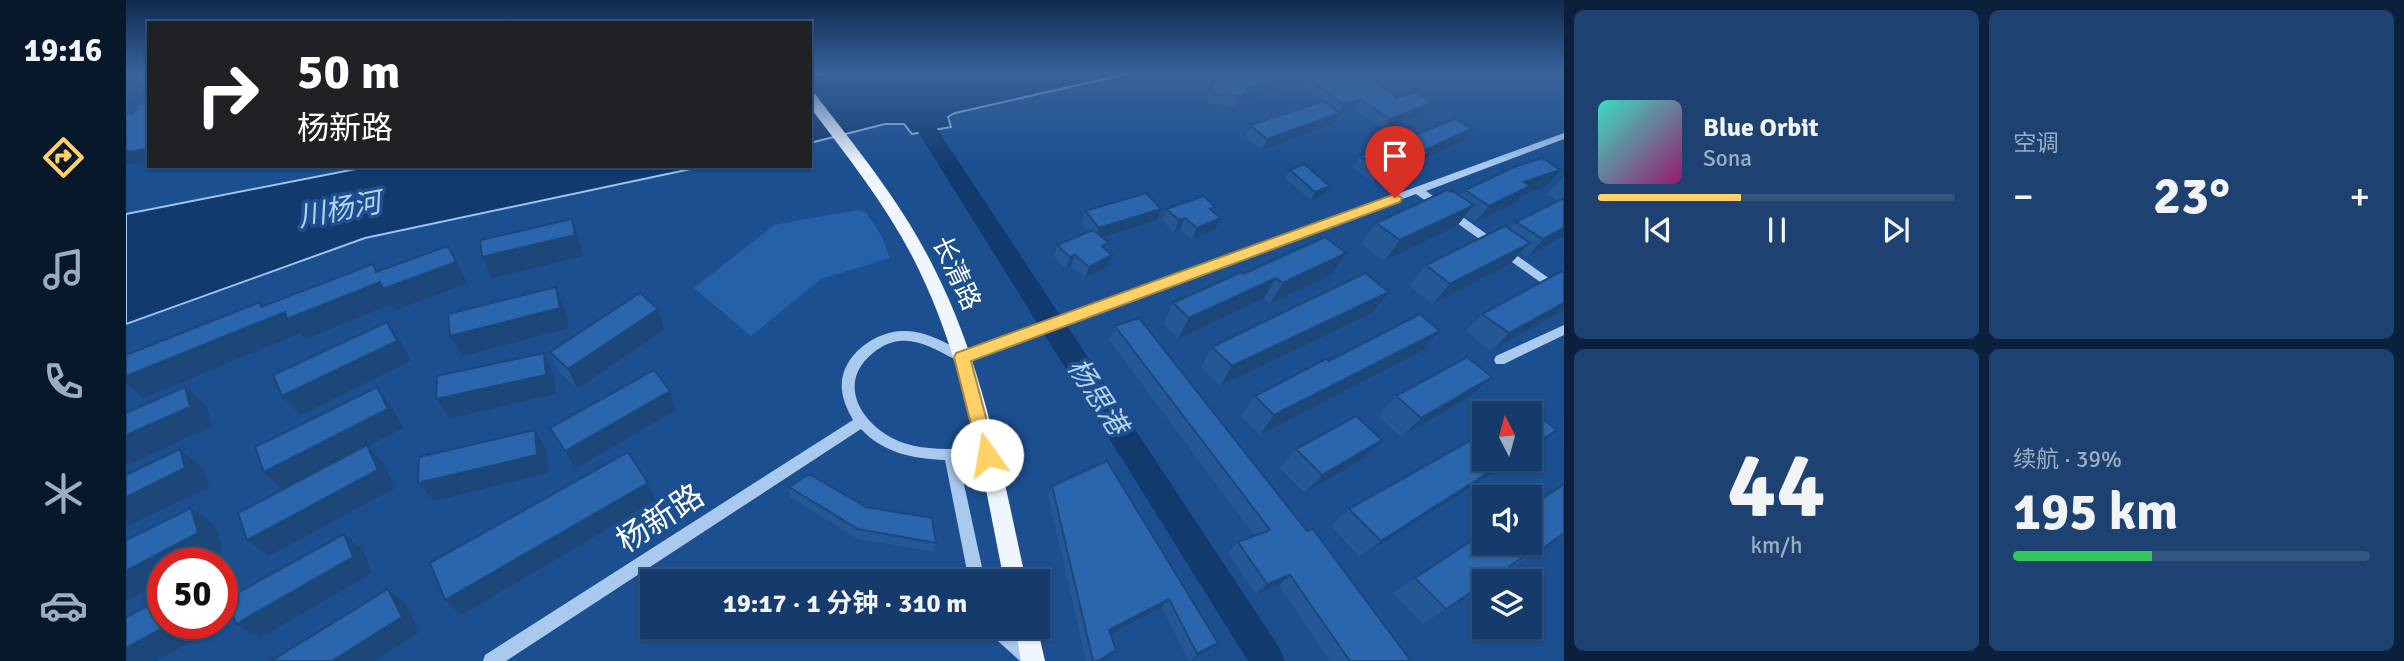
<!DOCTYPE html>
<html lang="zh">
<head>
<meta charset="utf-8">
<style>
  body { margin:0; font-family:Signika,"Noto Sans SC",sans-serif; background:#1d4271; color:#f1f3f6; height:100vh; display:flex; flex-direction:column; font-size:26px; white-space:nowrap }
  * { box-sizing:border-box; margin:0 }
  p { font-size:23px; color:#9dadc1 }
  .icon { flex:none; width:38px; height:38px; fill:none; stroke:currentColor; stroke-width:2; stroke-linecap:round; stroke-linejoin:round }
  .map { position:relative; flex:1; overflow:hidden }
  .sheet { display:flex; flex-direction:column; gap:10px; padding:10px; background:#0b203b; width:840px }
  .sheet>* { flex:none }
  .guide { position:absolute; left:21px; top:21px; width:665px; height:147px; border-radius:0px; box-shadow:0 2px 5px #0004,0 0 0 2px #33557e; background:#202124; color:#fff; overflow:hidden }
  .needle { width:46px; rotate:354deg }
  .tools { position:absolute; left:1346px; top:401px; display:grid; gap:14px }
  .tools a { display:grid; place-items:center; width:70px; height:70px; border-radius:0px; background:#143b6b; box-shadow:0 2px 5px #0004,0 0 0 2px #33557e; font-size:35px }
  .speed { position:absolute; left:21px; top:548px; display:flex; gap:14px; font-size:35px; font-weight:700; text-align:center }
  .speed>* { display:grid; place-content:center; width:91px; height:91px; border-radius:50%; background:#143b6b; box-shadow:0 2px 5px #0004,0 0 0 2px #33557e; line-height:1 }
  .speed .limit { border:10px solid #d22; background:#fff; color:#111 }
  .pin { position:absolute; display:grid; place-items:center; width:60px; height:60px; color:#fff; margin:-72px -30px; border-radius:50% 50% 50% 0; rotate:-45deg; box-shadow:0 0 7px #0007 }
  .pin .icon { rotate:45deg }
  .me { position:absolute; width:77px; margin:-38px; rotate:347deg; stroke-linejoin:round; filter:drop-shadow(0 0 5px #0008) }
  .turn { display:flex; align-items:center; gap:24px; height:147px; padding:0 35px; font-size:32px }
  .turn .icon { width:91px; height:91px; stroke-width:2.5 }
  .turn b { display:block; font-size:49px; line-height:60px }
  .big { font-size:52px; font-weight:700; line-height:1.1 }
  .sheet .tile { flex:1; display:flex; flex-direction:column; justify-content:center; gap:10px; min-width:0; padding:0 24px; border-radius:10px; background:#1d4271 }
  .sheet .dial { align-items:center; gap:0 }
  .dial b { font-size:91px; line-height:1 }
  .song { display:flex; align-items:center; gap:21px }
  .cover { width:84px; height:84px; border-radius:10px; background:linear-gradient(135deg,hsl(170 70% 55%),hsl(320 70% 35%)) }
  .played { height:7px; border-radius:4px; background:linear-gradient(90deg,#ffd166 40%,#33557e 40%) }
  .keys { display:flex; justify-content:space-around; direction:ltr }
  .heat { display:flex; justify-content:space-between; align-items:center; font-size:38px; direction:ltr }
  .charge { height:10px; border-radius:5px; background:linear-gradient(90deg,#34c759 39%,#33557e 0) }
  .sheet .tiles { flex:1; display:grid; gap:10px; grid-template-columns:repeat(2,1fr) }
  .trip { position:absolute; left:514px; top:569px; width:410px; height:70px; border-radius:0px; background:#143b6b; box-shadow:0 2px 5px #0004,0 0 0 2px #33557e; font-weight:700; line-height:70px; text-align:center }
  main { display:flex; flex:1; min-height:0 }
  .tabs { display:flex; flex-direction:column; width:126px; justify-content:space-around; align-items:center; background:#08182b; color:#9dadc1 }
  .tabs .icon { width:49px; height:49px }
  .tabs .active { color:#ffd166 }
  .tabs b { font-size:32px; color:#f1f3f6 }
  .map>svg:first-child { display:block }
  .green { fill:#2461a8 }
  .water { fill:#123a6d; stroke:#9cc4f0; stroke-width:2 }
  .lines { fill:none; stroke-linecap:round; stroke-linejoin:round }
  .river { fill:#123a6d; fill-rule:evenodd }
  .minor { fill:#a9c9ee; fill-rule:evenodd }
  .major { fill:#f0f6ff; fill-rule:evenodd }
  .wall { fill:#245895 }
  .shaded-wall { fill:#1d4779 }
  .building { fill:#2a66ad; stroke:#1d4779; stroke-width:2 }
  .route { fill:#ffd166; stroke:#a68842; stroke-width:2 }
  .labels { text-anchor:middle; stroke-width:7; stroke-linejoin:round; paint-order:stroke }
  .street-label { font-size:26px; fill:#fff; stroke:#1b4f8f }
  .water-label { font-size:28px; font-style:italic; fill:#b5d3f5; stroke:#1b4f8f }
  .near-street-label { font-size:32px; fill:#fff; stroke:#1b4f8f }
</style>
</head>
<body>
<main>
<nav class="tabs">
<b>19:16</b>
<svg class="icon active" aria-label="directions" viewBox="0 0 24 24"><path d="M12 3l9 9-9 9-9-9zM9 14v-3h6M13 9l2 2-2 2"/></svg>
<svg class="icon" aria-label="music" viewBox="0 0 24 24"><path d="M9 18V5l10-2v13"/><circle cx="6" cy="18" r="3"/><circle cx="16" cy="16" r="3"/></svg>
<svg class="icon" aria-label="phone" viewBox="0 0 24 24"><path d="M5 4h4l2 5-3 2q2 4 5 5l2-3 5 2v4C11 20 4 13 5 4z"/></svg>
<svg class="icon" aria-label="climate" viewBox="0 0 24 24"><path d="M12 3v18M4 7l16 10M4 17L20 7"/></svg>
<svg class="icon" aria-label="car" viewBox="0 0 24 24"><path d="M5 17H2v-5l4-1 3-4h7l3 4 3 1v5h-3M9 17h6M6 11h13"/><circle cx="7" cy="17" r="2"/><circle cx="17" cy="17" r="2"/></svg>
</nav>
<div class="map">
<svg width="1438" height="661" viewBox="0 0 1438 661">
  <rect width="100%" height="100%" fill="#1b4f8f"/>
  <path class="green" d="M731 210 740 212 755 235 764 258 695 279 625 336 568 288 648 225Z"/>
  <path class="water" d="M701 73H1005L829 113 822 117 825 127 786 134 778 124H759L684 143V77Z
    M245 166H579L239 238 0 324V214Z"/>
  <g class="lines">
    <path class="river" d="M784 97 791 99 794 103 1154 649 1159 661H1122L774 103 777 99Z"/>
    <path class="minor" d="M1438 133V139L1300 191 1438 289V299L1290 194 836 362C817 355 802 342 781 341 768 340 757 345 747 353 712 381 732 420 766 438 794 453 831 448 861 449L866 451 868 455 866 459 861 461H833L859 581H843L819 460C788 459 757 453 735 429L380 661H357L359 655 727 420C722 411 717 401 716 390 712 357 750 329 781 331 801 332 819 342 837 352Z
      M1438 325V335L1378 364H1370L1368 360 1370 356Z
      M860 626H880L912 655 914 661H894L862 632Z"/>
    <path class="major" d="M684 93 689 94C732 150 778 206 809 270 858 367 877 476 900 581H878C857 476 840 367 793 270 765 211 723 159 684 107Z
      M889 626H911L919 661H895Z"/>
  </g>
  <path class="wall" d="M1128 73H1240L1271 98 1299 114 1257 129 1229 110 1214 114 1208 124 1136 150 1119 137 1124 125 1194 101 1179 89 1170 86 1119 99 1118 102 1109 106 1082 104 1083 93 1087 83Z
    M1338 141 1301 157 1295 164 1247 183 1227 167 1234 156Z
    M1164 170 1204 186 1199 194 1185 200 1159 178Z
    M1438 176V236L1401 257 1394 253 1384 264 1306 304 1283 286 1300 265 1384 229 1390 222 1432 201 1421 194Z
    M1420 187 1396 195 1389 203 1349 222 1339 216 1331 226 1258 261 1235 244 1250 223 1334 196 1339 190Z
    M1089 207 1087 211 1095 218 1089 229 1066 240 1054 229 1048 232 1035 220 1040 209Z
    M959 211 1031 220 976 237 983 243 980 250 982 266 959 278 945 266 940 269 928 257 931 245 963 232 956 223Z
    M1438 268V310L1365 351 1340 331 1356 314 1434 272Z
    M1117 274H1206L1144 304 1138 298 1052 339 1037 324 1047 303Z
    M1246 313 1094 386 1075 367 1086 347Z
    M989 326 1285 661H1204L1153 585 1130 594 1102 553 1112 542 1129 536 983 340Z
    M538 330 451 389 434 372 424 352Z
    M1296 351 1134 435 1115 416 1129 396 1203 361Z
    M1366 377 1345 396 1275 437 1252 416 1270 396Z
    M550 410 449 469 434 446 424 428Z
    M1256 440 1238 458 1179 493 1154 468 1170 449Z
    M1358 458 1234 557 1205 526 1223 509Z
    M981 461 1083 651 1064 661H1063L1036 607 984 634V657L977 661H960L922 495 926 486Z
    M663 487 740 507 810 543 808 552 732 539 664 497Z
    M1358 542H1404L1409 554 1383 570 1381 568 1297 624 1267 593 1289 578Z"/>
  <path class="shaded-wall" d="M1176 76 1170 86 1119 99 1118 102 1109 106 1113 96 1121 89Z
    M1235 100 1229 110 1214 114 1208 124 1136 150 1141 139 1212 114 1217 104Z
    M1306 103 1299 114 1257 129 1264 119Z
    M1346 129 1338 141 1301 157 1295 164 1247 183 1255 171 1299 150Z
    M23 149V161L0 164V152Z
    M1434 170 1420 187 1396 195 1389 203 1349 222 1363 206 1398 182Z
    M1204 186 1199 194 1185 200 1189 192Z
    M1348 205 1331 226 1258 261 1274 240Z
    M1035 209 1031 220 970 239 973 228Z
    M1059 218 1054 229 1048 232 1053 220Z
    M1095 218 1089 229 1066 240 1071 228Z
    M446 219 453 241 457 256 366 278 356 257Z
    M1438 228V236L1401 257 1417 239Z
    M1404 243 1384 264 1306 304 1324 284Z
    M322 246 341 283 270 310 266 304 179 339 174 333 18 398 0 383V376L135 307 134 302 147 317 250 272 247 264 261 285Z
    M1220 253 1206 274 1144 304 1157 283Z
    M949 255 945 266 940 269 944 257Z
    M986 255 982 266 959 278 963 267Z
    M1150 278 1138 298 1052 339 1063 318Z
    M430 287 438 307 443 328 337 356 324 336Z
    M1263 292 1246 313 1094 386 1106 366Z
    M1438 303V310L1365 351 1383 333Z
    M532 309 538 330 451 389 442 369Z
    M261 322 275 342 285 361 175 415 156 396Z
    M1314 331 1296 351 1134 435 1148 415Z
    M418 353 428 373 430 394 324 418 310 399Z
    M1366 377 1345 396 1275 437 1295 418Z
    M59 387 81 407 86 426 0 466V435Z
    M251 387 266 407 277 428 242 446 258 464 269 488 143 556 121 540 158 490 138 472Z
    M544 391 550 410 449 469 439 451Z
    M409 430 420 449 422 473 308 501 292 483Z
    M1431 430 1406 449 1404 450V447Z
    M1256 440 1238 458 1179 493 1196 475Z
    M54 449 77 468 83 487 0 527V497Z
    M1385 458H1391L1234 557 1255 541Z
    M522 483 529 501 335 615 319 600Z
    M65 508 89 525 96 550 71 564H37V582L0 601V571Z
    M218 534 237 550 246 573 134 638 110 624Z
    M1164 575 1153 585 1130 594 1141 584Z
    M262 589 280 604 293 632 248 661H206Z
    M1043 599 1036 607 977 638 983 630Z
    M46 623H92L93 626 30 661H0V648Z
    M1092 643 1083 651 1064 661 1071 654Z
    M990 650 984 657 977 661H972Z"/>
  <path class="building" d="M1128 73H1240L1271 98 1289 92 1306 103 1264 119 1235 100 1217 104 1184 79 1176 76 1121 89 1122 92 1113 96 1087 94V83Z
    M1197 101 1214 113 1141 139 1124 125Z
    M23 102V149L0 152V114L8 113 12 104Z
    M1329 119 1346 129 1299 150 1303 153 1255 171 1234 156Z
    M1416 158 1434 170 1398 182 1404 186 1363 206 1339 190 1388 167Z
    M1178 164 1204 186 1189 192 1164 170Z
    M1321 190 1328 192 1348 205 1274 240 1250 223Z
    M1020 193 1035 209 973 228 959 211Z
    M1078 196 1089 207 1084 209 1095 218 1071 228 1059 218 1053 220 1040 209Z
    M1438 198V228L1417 239 1390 222Z
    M446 219 449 235 356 257 354 240Z
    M1379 226 1404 243 1324 284 1300 265Z
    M967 230 983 243 976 246 986 255 963 267 949 255 944 257 931 245Z
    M1199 237 1220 253 1157 283 1150 278 1063 318 1047 303 1115 272 1117 274Z
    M322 246 330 262 257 289 254 282 161 319 159 312 0 376V355L134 302 135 307 247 264 250 272Z
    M1436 271 1438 272V303L1383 333 1356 314Z
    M1239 273 1263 292 1106 366 1086 347Z
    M430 287 434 308 324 336 322 314Z
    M514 293 532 309 442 369 424 352Z
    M1294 314 1314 331 1148 415 1129 396 1200 359 1203 361Z
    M1013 318 1181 531 1187 529 1285 661H1224L1164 575 1141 584 1112 542 1144 530 989 326Z
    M261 322 271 341 156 396 147 375Z
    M418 353 420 375 310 399 311 376Z
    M1341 357 1366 377 1295 418 1270 396Z
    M528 370 544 391 439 451 424 428Z
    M59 387 64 407 0 435V413Z
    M251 387 262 409 138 472 129 447Z
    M1402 408 1431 430 1404 447V413H1393Z
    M1230 416 1256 440 1196 475 1170 449Z
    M409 430 411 455 292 483 293 457Z
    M1358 433V458H1385L1255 541 1223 509Z
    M241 445 252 470 121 540 112 513Z
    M54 449 59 468 0 497V475Z
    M502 452 522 483 319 600 304 563Z
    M981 461 1092 643 1071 654 1043 599 983 630 990 650 972 661H967L926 486Z
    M683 474 740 507 806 518 810 543 732 529 663 487Z
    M1438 484V533L1409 554 1406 551 1362 581H1358V584L1320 609 1289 578 1356 534 1358 535V542H1404V507Z
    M65 508 72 533 0 571V540Z
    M218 534 227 557 110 624 102 598Z
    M262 589 276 617 206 661H145Z
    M37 598V623H46L0 648V617Z"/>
  <linearGradient id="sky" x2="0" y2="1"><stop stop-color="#0f2b4f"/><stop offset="0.44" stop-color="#39639b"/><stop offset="1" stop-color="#39639b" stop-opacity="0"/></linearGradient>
  <rect width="1438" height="166" fill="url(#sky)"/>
  <path class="route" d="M1269 194 1276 198 1274 202 845 361 870 455 867 460 861 462 854 460 828 357 830 353Z"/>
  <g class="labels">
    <g class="street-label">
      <text transform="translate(831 273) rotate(65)" y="9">长清路</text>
    </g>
    <g class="water-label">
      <text transform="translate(213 209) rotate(-11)" y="10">川杨河</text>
      <text transform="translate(972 396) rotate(57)" y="10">杨思港</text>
    </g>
    <g class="near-street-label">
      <text transform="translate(534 518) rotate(-33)" y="11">杨新路</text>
    </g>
  </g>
</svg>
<div class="tools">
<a><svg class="needle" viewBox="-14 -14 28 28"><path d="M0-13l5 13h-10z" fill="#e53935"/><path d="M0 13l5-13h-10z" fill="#9dadc1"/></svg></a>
<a><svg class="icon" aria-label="sound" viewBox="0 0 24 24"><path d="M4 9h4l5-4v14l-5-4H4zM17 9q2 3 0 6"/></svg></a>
<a><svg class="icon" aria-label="layers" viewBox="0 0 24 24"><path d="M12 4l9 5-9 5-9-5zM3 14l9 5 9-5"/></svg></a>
</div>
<div class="speed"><div class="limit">50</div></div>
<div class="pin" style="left:1269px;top:198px;background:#d93025"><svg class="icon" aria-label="arrive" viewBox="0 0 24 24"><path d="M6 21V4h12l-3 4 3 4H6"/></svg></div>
<svg class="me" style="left:861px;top:455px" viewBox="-20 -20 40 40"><circle r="19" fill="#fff"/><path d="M0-13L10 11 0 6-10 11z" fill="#ffd166"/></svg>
<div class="trip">19:17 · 1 分钟 · 310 m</div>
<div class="guide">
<div class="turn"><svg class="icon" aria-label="right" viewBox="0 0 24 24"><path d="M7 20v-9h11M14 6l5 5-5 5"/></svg><div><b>50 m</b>杨新路</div></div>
</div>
</div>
<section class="sheet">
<div class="tiles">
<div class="tile">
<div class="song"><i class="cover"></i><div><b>Blue Orbit</b><p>Sona</p></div></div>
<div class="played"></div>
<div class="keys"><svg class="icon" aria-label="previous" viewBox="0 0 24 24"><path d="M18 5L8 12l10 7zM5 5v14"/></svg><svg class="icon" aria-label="pause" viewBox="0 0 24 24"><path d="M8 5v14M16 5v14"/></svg><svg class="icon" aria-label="next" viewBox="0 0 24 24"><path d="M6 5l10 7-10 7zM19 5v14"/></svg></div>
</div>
<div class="tile"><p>空调</p>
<div class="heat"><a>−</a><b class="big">23°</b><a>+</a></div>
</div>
<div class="tile dial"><b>44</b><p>km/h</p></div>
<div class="tile"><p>续航 · 39%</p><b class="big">195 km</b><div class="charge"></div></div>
</div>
</section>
</main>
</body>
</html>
